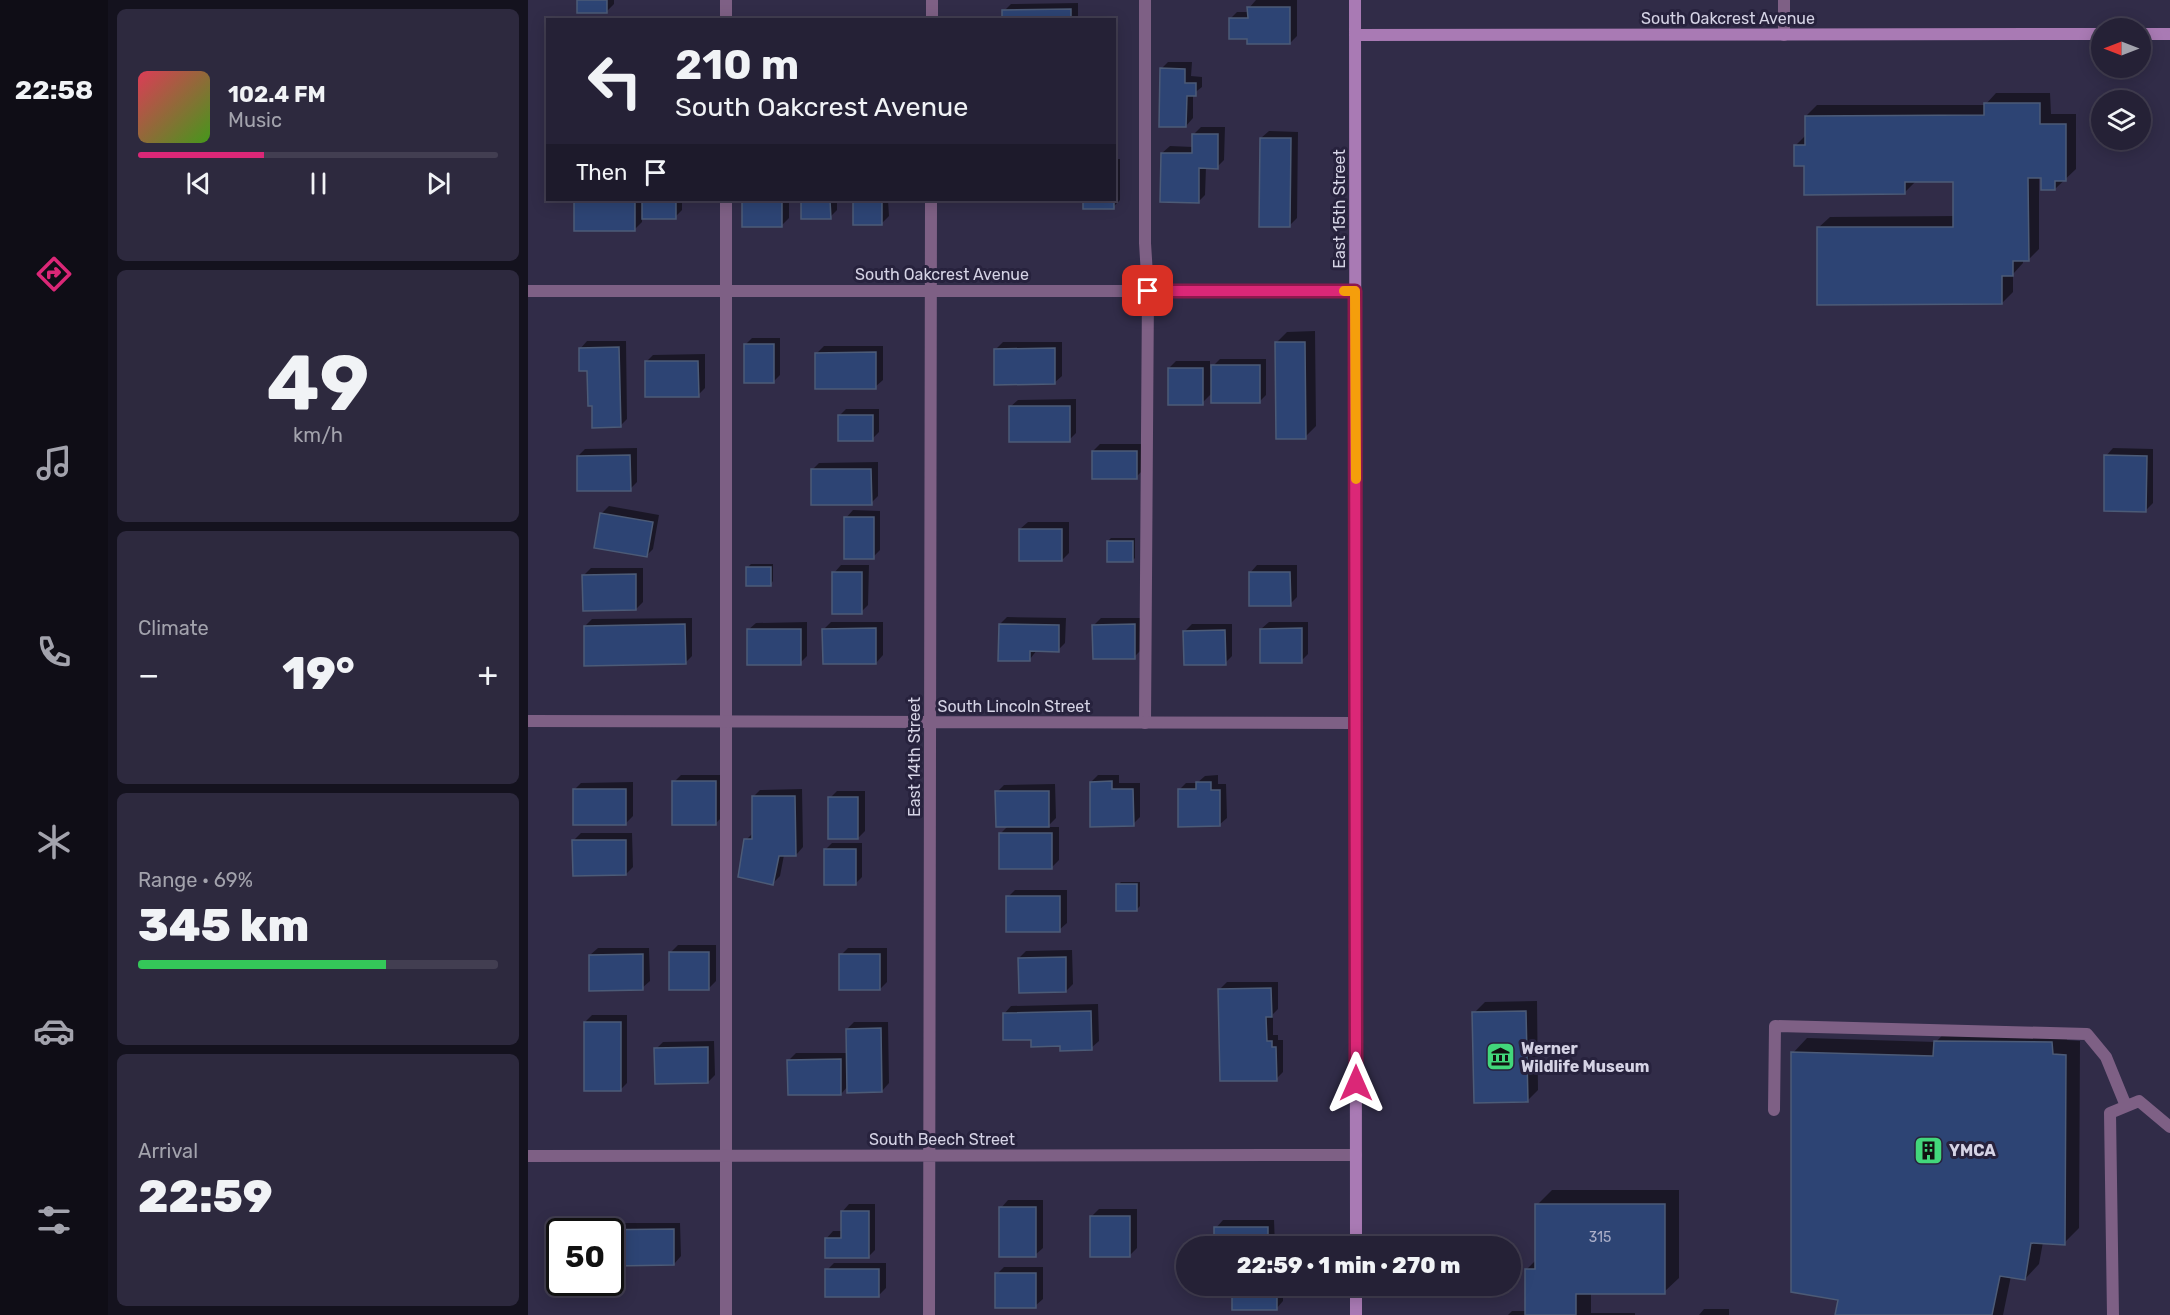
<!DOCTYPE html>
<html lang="en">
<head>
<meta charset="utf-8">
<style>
  body { margin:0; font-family:Rubik,sans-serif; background:#2d293e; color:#f1f3f6; height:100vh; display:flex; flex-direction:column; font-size:22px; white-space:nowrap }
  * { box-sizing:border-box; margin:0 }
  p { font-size:20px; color:#a3a3ad }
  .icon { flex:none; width:33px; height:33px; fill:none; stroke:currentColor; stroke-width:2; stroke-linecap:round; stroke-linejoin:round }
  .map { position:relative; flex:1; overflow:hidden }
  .panel { display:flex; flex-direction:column; gap:9px; padding:9px; background:#14121e; width:420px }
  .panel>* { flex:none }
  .hud { position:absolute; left:18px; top:18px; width:570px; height:183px; border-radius:0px; box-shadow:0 3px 15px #0003,0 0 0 2px #423e51; background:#252136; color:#f1f3f6; overflow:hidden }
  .needle { width:39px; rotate:270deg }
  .buttons { position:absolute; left:1563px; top:18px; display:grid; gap:12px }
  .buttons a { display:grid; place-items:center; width:60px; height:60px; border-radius:50%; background:#252136; box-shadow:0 3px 15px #0003,0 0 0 2px #423e51; font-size:30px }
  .speed { position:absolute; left:18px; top:1218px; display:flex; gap:12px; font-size:30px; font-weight:700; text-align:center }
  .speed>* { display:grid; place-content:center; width:78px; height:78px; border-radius:50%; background:#252136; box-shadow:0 3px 15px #0003,0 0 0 2px #423e51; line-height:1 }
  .speed .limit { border:3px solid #111; border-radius:9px; background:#fff; color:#111 }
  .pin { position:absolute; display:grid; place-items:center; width:51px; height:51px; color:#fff; margin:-26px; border-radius:12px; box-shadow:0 3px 9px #0006 }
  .me { position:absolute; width:66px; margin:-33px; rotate:0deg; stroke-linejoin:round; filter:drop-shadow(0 0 4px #0008) }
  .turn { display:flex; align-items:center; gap:21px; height:126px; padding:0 30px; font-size:27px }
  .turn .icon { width:78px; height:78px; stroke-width:2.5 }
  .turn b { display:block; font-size:42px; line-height:51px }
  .then { display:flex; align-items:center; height:57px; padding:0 30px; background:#0003; gap:12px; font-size:22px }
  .big { font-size:45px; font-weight:800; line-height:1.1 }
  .panel .tile { flex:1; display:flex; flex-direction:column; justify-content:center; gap:9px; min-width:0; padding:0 21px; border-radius:9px; background:#2d293e }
  .panel .dial { align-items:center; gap:0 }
  .dial b { font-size:78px; line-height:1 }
  .song { display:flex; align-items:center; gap:18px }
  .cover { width:72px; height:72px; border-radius:9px; background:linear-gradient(135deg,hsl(350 70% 55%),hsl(100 70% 35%)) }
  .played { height:6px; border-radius:3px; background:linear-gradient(90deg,#db2777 35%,#423e51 35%) }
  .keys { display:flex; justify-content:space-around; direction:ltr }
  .heat { display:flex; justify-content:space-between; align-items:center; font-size:33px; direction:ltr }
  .charge { height:9px; border-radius:4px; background:linear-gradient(90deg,#34c759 69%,#423e51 0) }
  .trip { position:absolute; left:648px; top:1236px; width:345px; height:60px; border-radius:30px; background:#252136; box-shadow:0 3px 15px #0003,0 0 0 2px #423e51; font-weight:800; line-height:60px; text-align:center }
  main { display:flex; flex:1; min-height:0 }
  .tab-bar { display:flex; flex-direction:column; width:108px; justify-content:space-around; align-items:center; background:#0f0d16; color:#a3a3ad }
  .tab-bar .icon { width:42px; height:42px }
  .tab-bar .active { color:#db2777 }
  .tab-bar b { font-size:27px; color:#f1f3f6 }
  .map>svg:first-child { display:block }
  .shadow { fill:#0007 }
  .building { fill:#2d4474; stroke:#4c5b77; stroke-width:1.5 }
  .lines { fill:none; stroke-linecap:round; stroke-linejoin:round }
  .lane { stroke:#7e6085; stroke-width:12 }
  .street { stroke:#7e6085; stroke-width:12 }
  .secondary { stroke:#a97ab4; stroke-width:12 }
  .route-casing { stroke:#8e194d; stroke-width:15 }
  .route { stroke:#db2777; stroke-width:10 }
  .slow { stroke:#f59e0b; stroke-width:10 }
  .labels { text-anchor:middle; stroke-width:6; stroke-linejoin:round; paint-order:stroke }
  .number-label { font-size:14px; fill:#abafc9 }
  .street-label { font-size:16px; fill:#d5d3e5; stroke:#27223d }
  .poi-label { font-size:16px; font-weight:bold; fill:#d5d3e5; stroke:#27223d; text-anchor:start }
</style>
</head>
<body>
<main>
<nav class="tab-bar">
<b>22:58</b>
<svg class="icon active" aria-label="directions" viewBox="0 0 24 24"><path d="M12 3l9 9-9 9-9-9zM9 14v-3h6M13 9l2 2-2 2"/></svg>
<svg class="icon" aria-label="music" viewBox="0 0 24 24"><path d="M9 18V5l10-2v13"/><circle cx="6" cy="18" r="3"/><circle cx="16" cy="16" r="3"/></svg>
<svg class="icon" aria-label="phone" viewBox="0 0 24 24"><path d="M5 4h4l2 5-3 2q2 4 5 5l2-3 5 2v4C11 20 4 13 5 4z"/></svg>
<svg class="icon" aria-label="climate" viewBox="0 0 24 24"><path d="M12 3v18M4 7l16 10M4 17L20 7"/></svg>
<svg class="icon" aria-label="car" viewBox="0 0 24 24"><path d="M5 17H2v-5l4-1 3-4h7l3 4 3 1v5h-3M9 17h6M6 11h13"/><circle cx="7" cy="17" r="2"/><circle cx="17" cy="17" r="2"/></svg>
<svg class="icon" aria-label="filters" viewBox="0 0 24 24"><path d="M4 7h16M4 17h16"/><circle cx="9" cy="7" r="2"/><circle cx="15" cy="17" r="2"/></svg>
</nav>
<section class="panel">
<div class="tile">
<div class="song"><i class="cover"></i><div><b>102.4 FM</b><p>Music</p></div></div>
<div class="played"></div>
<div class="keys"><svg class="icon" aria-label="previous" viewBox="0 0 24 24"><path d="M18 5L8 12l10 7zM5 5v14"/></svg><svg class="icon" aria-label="pause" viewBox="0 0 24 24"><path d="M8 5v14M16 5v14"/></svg><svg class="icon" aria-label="next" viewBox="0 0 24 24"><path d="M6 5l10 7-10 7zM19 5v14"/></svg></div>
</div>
<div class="tile dial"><b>49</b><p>km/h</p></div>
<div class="tile"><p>Climate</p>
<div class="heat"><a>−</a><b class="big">19°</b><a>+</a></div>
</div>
<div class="tile"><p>Range · 69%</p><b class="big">345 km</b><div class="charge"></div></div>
<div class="tile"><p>Arrival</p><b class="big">22:59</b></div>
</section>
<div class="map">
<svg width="1642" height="1315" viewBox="0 0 1642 1315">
  <rect width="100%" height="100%" fill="#312c48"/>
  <path class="shadow" d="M51 0H86V4L79 11Z
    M728 0H769V36L762 43 721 37 702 19 709 12H721V8Z
    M550 3V20H476V11L483 4Z
    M224 16H259V20H221Z
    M351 18V20H301L302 19Z
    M640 62H664L663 76 674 77V87L665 94V118L658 126 633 69Z
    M1468 93H1522L1523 114H1548V169L1527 189 1514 176H1511V249L1500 260H1495V263L1485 274V292L1474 303 1290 228 1302 217 1427 216V180L1387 182 1376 193 1278 165 1267 146 1278 135V116L1289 105H1457Z
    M673 127H697L696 160 689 167H678L677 195 670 202 634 153 642 146 665 147 666 134Z
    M741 131 770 132 769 218 762 225 733 138Z
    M586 159H592V200L585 207H556V200H586Z
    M47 200H154V210L147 217H114V222L106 230H47Z
    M216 200H261V218L254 225H216Z
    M274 200H309V210L302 217H275Z
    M326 200H360L361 216 354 223H326Z
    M787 331 788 426 777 437 748 343 759 332Z
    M224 338H252V375L245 382 217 345Z
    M59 341H98L99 419 92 426 65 404 61 369 52 349Z
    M475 342H534V376L526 383 468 349Z
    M296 346H355V380L347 387 289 353Z
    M177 354V388L170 395 118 362 125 355Z
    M692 359H738V395L731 402 684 393 674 403 641 368 648 361H682V369Z
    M548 399V433L541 440 482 407 490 400Z
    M318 409H351V432L344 439 311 416Z
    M572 444H615V470L608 477 565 451Z
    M109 448V482L102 489 50 456 57 449Z
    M1585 448 1625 449V503L1617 511 1578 456Z
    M350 462V496L343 503 284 470 291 463Z
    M81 506 131 515 125 549 118 556 74 513Z
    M325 510 352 511V550L345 557 318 518Z
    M500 522H541V553L534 560 492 529Z
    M583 538H607V558L604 561 580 541Z
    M223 564H245V581L242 585 220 567Z
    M313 565H341L340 605 333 612 306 573Z
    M729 565H769V597L762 604 722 573Z
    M63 568H115V602L108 609 56 575Z
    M479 617 538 618 537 643 530 650H509L502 659 472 624Z
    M164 618V656L157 663 57 626 64 619Z
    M573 618H613V650L606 657 566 625Z
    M279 622V656L272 663 220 630 228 623Z
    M303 622H355V655L348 663 296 629Z
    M741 622H780V654L773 661 733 629Z
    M664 624H704V656L697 663 657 631Z
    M153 775H194V817L187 824 146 782Z
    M570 775H591V783H612V817L605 824 563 782Z
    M690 775V784H698L699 818 691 825 651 790 658 783H669L677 776Z
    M105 782V816L98 823 46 790 53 783Z
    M527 784 528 818 519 827H531V860L524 867 472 834 481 825 469 792 476 785Z
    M274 789 275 847 268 855H256L252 876 245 883 218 840 226 832 225 797 232 790Z
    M309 791H337V831L330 838 302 798Z
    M53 833H104L105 867 98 874 46 840Z
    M304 843H334V877L327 884 297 850Z
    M593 882H612V906L609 909 590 885Z
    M487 890H539V923L531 930 480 897Z
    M150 945H188V981L181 988 143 952Z
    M70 948H121L122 981 114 988 62 955Z
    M320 948H359V982L352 989 313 955Z
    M544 950 545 984 538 991 491 958 498 951Z
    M699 982H750V1009L745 1014V1035H750V1040H755V1072L748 1079 691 990Z
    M1009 1001 1010 1090 999 1101 946 1013 957 1002Z
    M570 1004 571 1041 563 1048 504 1038 476 1014 483 1006Z
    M64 1015H99V1083L92 1090 57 1022Z
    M326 1022H360L361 1083 354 1091 320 1086 313 1094 261 1060 268 1053H320L319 1029Z
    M1422 1027 1538 1028 1539 1040 1552 1041 1551 1228 1536 1243 1515 1242 1511 1264 1497 1279 1483 1276 1475 1315H1309L1312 1299 1265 1053 1279 1038 1408 1042Z
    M186 1041 187 1075 180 1082 128 1049 135 1042Z
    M1024 1190H1151V1278L1136 1292H1063V1313H1107V1315H980L984 1311H998V1270L1009 1259V1205Z
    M480 1200H515V1248L507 1255 473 1208Z
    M321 1204H347V1250L340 1257 298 1239 305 1231H314V1212Z
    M571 1209H609V1248L602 1255 563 1217Z
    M695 1220H746L747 1246H688V1228Z
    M65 1223H152L153 1256 146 1264 82 1232 57 1231Z
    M306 1263H358V1288L351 1295 299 1270Z
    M476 1267H515V1299L507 1306 469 1274Z
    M705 1286H755V1301L748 1309H706Z
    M1176 1309H1201V1315H1171Z"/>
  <path class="building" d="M49 0H79V13H49Z
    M719 7H762V44H719V39H701V18H720Z
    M543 9V20H474V10Z
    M632 68 657 69V83H668V96H659L658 127H631Z
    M1456 103H1512V124H1538V181H1527V190H1513V178H1500L1501 261H1485V276H1474V304L1289 305V227H1425V182H1377V194L1276 195V166H1266V145H1277V116L1456 115Z
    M664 134H690V169L671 168V203L632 202 633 153H664Z
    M732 138H763L762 227H731Z
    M46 200H107V231H46Z
    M114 200H148V219H114Z
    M214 200H254V227H214Z
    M273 200H302L303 219H273Z
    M325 200H354V225H325Z
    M555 200H586V209H555Z
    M747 342H777L778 439H748Z
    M216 344H246V383H216Z
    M91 347 93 427 64 428V406H60L59 371H51V348Z
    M527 348V384L466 385V349Z
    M348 352V389H287V353Z
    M117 361H170L171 397H117Z
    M683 365H732V403H683Z
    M640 368H675V405H640Z
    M481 406H542V442H481Z
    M310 415H345V441H310Z
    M564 451H609V479H564Z
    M102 455 103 491H49V456Z
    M1576 455 1619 456 1618 512 1576 511Z
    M283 469H343L344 505H283Z
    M72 513 125 522 119 557 66 548Z
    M316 517H346V559H316Z
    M491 529H534V561H491Z
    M579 541H605V562H579Z
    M218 567H243V586H218Z
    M304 572H334V614H304Z
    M721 572H762L763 606H721Z
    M108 574V610L55 611 54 575Z
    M157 624 158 664 56 666V626Z
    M471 624 531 625V652L502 651V661H470Z
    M607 624V659H565L564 625Z
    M348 628V664H295L294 629Z
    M774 628V663H732V629Z
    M219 629H273V665H219Z
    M697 630 698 665H656L655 631Z
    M144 781H188V825H144Z
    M584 781V789H605L606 826 562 827V782Z
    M668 782H683V790H692V826L650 827V789H668Z
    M45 789H98V825H45Z
    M467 791H521V827H468Z
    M224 796H267L268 856H251L245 885 210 877 216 839H224Z
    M300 797H330V839H300Z
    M471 833H524V869H471Z
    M44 840H98V875L45 876Z
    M296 849H328V885H296Z
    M588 884H609V911H588Z
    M478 896H532V932H478Z
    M141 952H181V990H141Z
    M115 954V990L61 991V955Z
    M311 954H352V990H311Z
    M538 957V992L491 993 490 958Z
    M743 988 744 1017H738L739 1041H744V1047H748L749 1081H692L690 989Z
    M563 1011 564 1050 532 1051V1046L503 1047V1040H475V1013Z
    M998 1011 1000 1102 946 1103 944 1012Z
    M56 1022H93V1091H56Z
    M353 1028 354 1092 319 1093 318 1029Z
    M1406 1041 1524 1042 1525 1054 1538 1055 1537 1245 1503 1243 1497 1280 1472 1276 1464 1315H1307L1310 1300 1263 1292V1052L1405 1056Z
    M180 1047V1083L127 1084 126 1048Z
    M313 1059V1095H260L259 1060Z
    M1007 1204H1137V1294H1048V1315H997V1269H1007Z
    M471 1207H508V1257H471Z
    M313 1211H341V1258H297V1238H313Z
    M562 1216H602V1257H562Z
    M686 1227H740V1246H686Z
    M146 1229V1265L86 1266V1258H82V1232H56V1230Z
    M297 1269H351V1297H297Z
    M467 1273H508V1308H467Z
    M704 1286H749V1310H704Z"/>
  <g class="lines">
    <path class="lane" d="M198 0V20
      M198 200V1315
      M617 723 620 291 617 243V0
      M1246 1110 1247 1026 1559 1034 1578 1057 1598 1106
      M1585 1315 1582 1113 1611 1101 1642 1127"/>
    <path class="street" d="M404 20V0
      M1256 35V0
      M0 291H827
      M0 721 828 723
      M0 1156 828 1155
      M401 1315 403 200"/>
    <path class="secondary" d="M827 0 828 1246
      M1612 34H1642
      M827 35 1574 34
      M828 1286V1315"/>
  </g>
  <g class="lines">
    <defs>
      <path id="route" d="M620 291H827L828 1083"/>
    </defs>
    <use href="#route" class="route-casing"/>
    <use href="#route" class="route"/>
    <path class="slow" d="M816 291H827L828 479"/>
  </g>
  <defs>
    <symbol id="museum-square" viewBox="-11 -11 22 22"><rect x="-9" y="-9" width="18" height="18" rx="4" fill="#42d77b" stroke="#27223d"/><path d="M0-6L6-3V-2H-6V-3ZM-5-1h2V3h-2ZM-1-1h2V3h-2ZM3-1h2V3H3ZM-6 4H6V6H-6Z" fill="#111"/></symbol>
    <symbol id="building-square" viewBox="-11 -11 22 22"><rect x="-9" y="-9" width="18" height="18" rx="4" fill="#42d77b" stroke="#27223d"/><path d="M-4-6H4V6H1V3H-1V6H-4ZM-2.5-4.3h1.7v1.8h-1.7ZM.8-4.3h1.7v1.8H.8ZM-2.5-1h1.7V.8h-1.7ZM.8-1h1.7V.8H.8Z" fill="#111"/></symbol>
  </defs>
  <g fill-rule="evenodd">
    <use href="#museum-square" x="956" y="1040" width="33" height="33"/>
    <use href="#building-square" x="1384" y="1134" width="33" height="33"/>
  </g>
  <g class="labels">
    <g class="number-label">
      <text x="1072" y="1242">315</text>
    </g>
    <g class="street-label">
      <text x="1200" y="24">South Oakcrest Avenue</text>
      <text transform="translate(811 209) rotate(-90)" y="6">East 15th Street</text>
      <text x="414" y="280">South Oakcrest Avenue</text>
      <text x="486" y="712">South Lincoln Street</text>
      <text transform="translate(386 757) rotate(-90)" y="6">East 14th Street</text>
      <text x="414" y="1145">South Beech Street</text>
    </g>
    <g class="poi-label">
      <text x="993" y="1054">Werner<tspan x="993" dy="18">Wildlife Museum</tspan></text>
      <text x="1421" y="1156">YMCA</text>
    </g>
  </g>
</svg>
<div class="buttons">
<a><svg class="needle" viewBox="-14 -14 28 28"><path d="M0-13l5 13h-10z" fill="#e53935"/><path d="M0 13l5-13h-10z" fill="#a3a3ad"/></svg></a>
<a><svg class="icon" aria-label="layers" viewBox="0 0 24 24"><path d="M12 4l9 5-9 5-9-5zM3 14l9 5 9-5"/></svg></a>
</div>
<div class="speed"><div class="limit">50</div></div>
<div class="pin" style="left:620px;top:291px;background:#d93025"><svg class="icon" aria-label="arrive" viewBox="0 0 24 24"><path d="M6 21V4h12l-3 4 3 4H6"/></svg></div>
<svg class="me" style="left:828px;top:1083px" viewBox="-20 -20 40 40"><path d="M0-17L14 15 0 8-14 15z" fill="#db2777" stroke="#fff" stroke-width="4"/></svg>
<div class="trip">22:59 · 1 min · 270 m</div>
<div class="hud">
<div class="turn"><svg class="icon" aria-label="left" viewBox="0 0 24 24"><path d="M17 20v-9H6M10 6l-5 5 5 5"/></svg><div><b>210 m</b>South Oakcrest Avenue</div></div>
<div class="then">Then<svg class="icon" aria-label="arrive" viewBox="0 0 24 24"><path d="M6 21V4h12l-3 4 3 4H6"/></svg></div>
</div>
</div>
</main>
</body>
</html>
